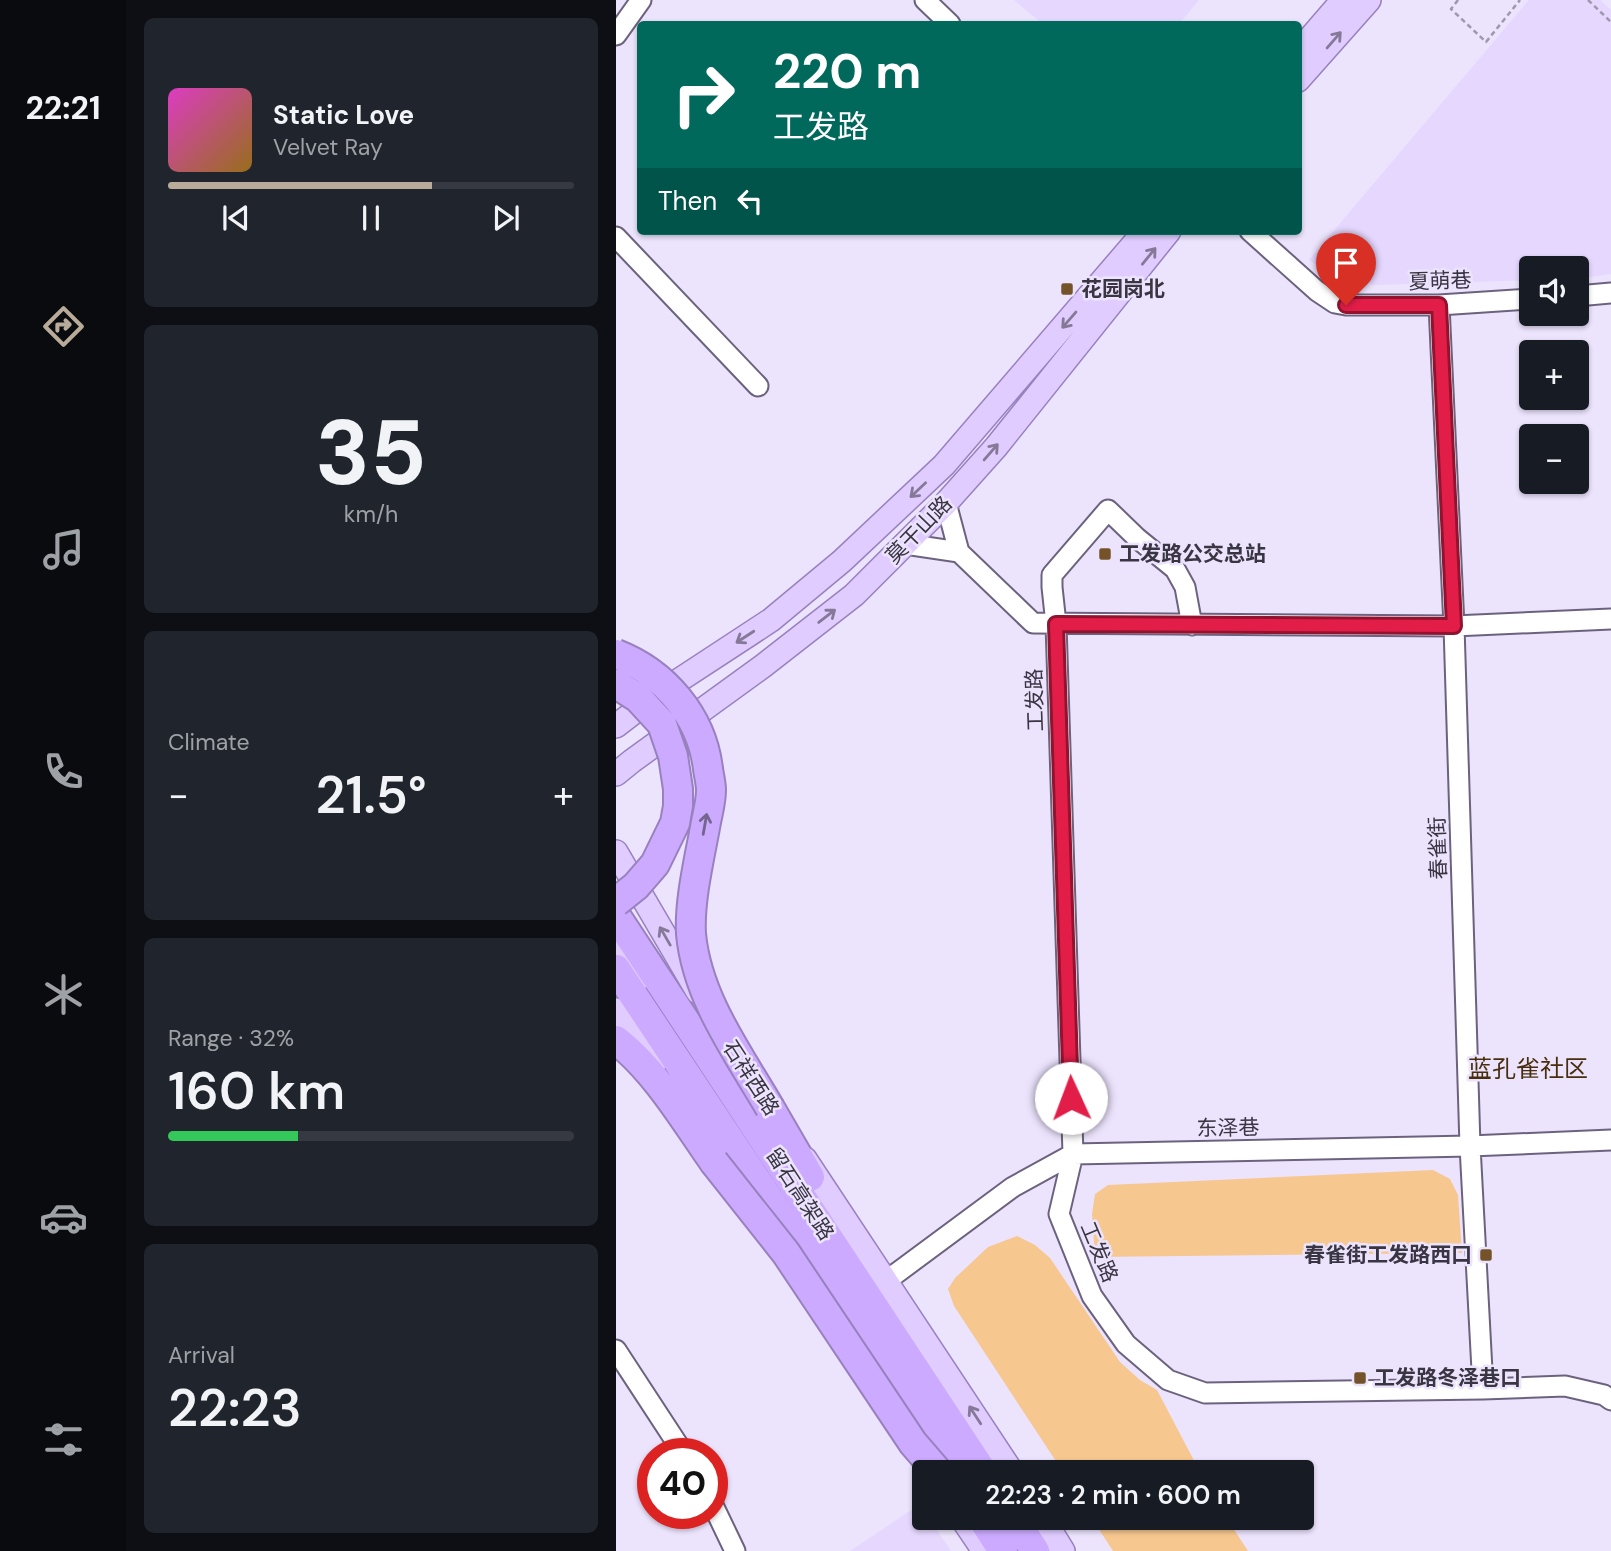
<!DOCTYPE html>
<html lang="en">
<head>
<meta charset="utf-8">
<style>
  body { margin:0; font-family:"DM Sans","Noto Sans SC",sans-serif; background:#20242c; color:#f1f3f6; height:100vh; display:flex; flex-direction:column; font-size:26px; white-space:nowrap }
  * { box-sizing:border-box; margin:0 }
  p { font-size:23px; color:#9ea1a6 }
  .icon { flex:none; width:38px; height:38px; fill:none; stroke:currentColor; stroke-width:2; stroke-linecap:round; stroke-linejoin:round }
  .map { position:relative; flex:1; overflow:hidden }
  .side { display:flex; flex-direction:column; gap:18px; padding:18px; background:#0d0f14; width:490px }
  .side>* { flex:none }
  .banner { position:absolute; left:21px; top:21px; width:665px; height:214px; border-radius:7px; box-shadow:0 2px 5px #0004; background:#00695c; color:#fff; overflow:hidden }
  .tools { position:absolute; left:903px; top:256px; display:grid; gap:14px }
  .tools a { display:grid; place-items:center; width:70px; height:70px; border-radius:7px; background:#171b24; box-shadow:0 2px 5px #0004; font-size:35px }
  .speed { position:absolute; left:21px; top:1438px; display:flex; gap:14px; font-size:35px; font-weight:700; text-align:center }
  .speed>* { display:grid; place-content:center; width:91px; height:91px; border-radius:50%; background:#171b24; box-shadow:0 2px 5px #0004; line-height:1 }
  .speed .limit { border:10px solid #d22; background:#fff; color:#111 }
  .pin { position:absolute; display:grid; place-items:center; width:60px; height:60px; color:#fff; margin:-72px -30px; border-radius:50% 50% 50% 0; rotate:-45deg; box-shadow:0 0 7px #0007 }
  .pin .icon { rotate:45deg }
  .me { position:absolute; width:77px; margin:-38px; rotate:358deg; stroke-linejoin:round; filter:drop-shadow(0 0 5px #0008) }
  .turn { display:flex; align-items:center; gap:24px; height:147px; padding:0 21px; font-size:32px }
  .turn .icon { width:91px; height:91px; stroke-width:2.5 }
  .turn b { display:block; font-size:49px; line-height:60px }
  .then { display:flex; align-items:center; height:66px; padding:0 21px; background:#0003; gap:14px; font-size:26px }
  .big { font-size:52px; font-weight:600; line-height:1.1 }
  .side .tile { flex:1; display:flex; flex-direction:column; justify-content:center; gap:10px; min-width:0; padding:0 24px; border-radius:10px; background:#20242c }
  .side .dial { align-items:center; gap:0 }
  .dial b { font-size:91px; line-height:1 }
  .song { display:flex; align-items:center; gap:21px }
  .cover { width:84px; height:84px; border-radius:10px; background:linear-gradient(135deg,hsl(310 70% 55%),hsl(40 70% 35%)) }
  .played { height:7px; border-radius:4px; background:linear-gradient(90deg,#b9ab9a 65%,#363941 65%) }
  .keys { display:flex; justify-content:space-around; direction:ltr }
  .heat { display:flex; justify-content:space-between; align-items:center; font-size:38px; direction:ltr }
  .charge { height:10px; border-radius:5px; background:linear-gradient(90deg,#34c759 32%,#363941 0) }
  .trip { position:absolute; left:296px; top:1460px; width:402px; height:70px; border-radius:7px; background:#171b24; box-shadow:0 2px 5px #0004; font-weight:600; line-height:70px; text-align:center }
  main { display:flex; flex:1; min-height:0 }
  .tab-bar { display:flex; flex-direction:column; width:126px; justify-content:space-around; align-items:center; background:#090b0e; color:#9ea1a6 }
  .tab-bar .icon { width:49px; height:49px }
  .tab-bar .active { color:#b9ab9a }
  .tab-bar b { font-size:32px; color:#f1f3f6 }
  .map>svg:first-child { display:block }
  .built { fill:#e5d7fe }
  .green { fill:#f7c790 }
  .lines { fill:none; stroke-linecap:round; stroke-linejoin:round }
  .minor-casing { stroke:#6d627e; stroke-width:23 }
  .major-casing { stroke:#9881bd; stroke-width:26 }
  .highway-casing { stroke:#9881bd; stroke-width:32 }
  .path { stroke:#9f98ac; stroke-width:2.5; stroke-dasharray:5 3.5; stroke-linecap:butt }
  .minor { stroke:#fff; stroke-width:19 }
  .major { stroke:#e0ccff; stroke-width:23 }
  .highway { stroke:#cbaaff; stroke-width:28 }
  .highway-bridge-casing { stroke:#9881bd; stroke-width:32; stroke-linecap:butt }
  .highway-bridge { stroke:#cbaaff; stroke-width:28 }
  .oneway { stroke:#857997 }
  .oneway2 { stroke:#74648e }
  .route-casing { stroke:#92132f; stroke-width:18 }
  .route { stroke:#e11d48; stroke-width:12 }
  .poi-dot { fill:#75532a; stroke:#ece3fd; stroke-width:2.5 }
  .labels { text-anchor:middle; stroke-width:5; stroke-linejoin:round; paint-order:stroke }
  .street-label { font-size:21px; fill:#3a3542; stroke:#ece3fd }
  .poi-label { font-size:21px; font-weight:bold; fill:#3a3542; stroke:#ece3fd; text-anchor:start }
  .quarter-label { font-size:24px; fill:#482e0d; stroke:#ece3fd }
</style>
</head>
<body>
<main>
<nav class="tab-bar">
<b>22:21</b>
<svg class="icon active" aria-label="directions" viewBox="0 0 24 24"><path d="M12 3l9 9-9 9-9-9zM9 14v-3h6M13 9l2 2-2 2"/></svg>
<svg class="icon" aria-label="music" viewBox="0 0 24 24"><path d="M9 18V5l10-2v13"/><circle cx="6" cy="18" r="3"/><circle cx="16" cy="16" r="3"/></svg>
<svg class="icon" aria-label="phone" viewBox="0 0 24 24"><path d="M5 4h4l2 5-3 2q2 4 5 5l2-3 5 2v4C11 20 4 13 5 4z"/></svg>
<svg class="icon" aria-label="climate" viewBox="0 0 24 24"><path d="M12 3v18M4 7l16 10M4 17L20 7"/></svg>
<svg class="icon" aria-label="car" viewBox="0 0 24 24"><path d="M5 17H2v-5l4-1 3-4h7l3 4 3 1v5h-3M9 17h6M6 11h13"/><circle cx="7" cy="17" r="2"/><circle cx="17" cy="17" r="2"/></svg>
<svg class="icon" aria-label="filters" viewBox="0 0 24 24"><path d="M4 7h16M4 17h16"/><circle cx="9" cy="7" r="2"/><circle cx="15" cy="17" r="2"/></svg>
</nav>
<section class="side">
<div class="tile">
<div class="song"><i class="cover"></i><div><b>Static Love</b><p>Velvet Ray</p></div></div>
<div class="played"></div>
<div class="keys"><svg class="icon" aria-label="previous" viewBox="0 0 24 24"><path d="M18 5L8 12l10 7zM5 5v14"/></svg><svg class="icon" aria-label="pause" viewBox="0 0 24 24"><path d="M8 5v14M16 5v14"/></svg><svg class="icon" aria-label="next" viewBox="0 0 24 24"><path d="M6 5l10 7-10 7zM19 5v14"/></svg></div>
</div>
<div class="tile dial"><b>35</b><p>km/h</p></div>
<div class="tile"><p>Climate</p>
<div class="heat"><a>−</a><b class="big">21.5°</b><a>+</a></div>
</div>
<div class="tile"><p>Range · 32%</p><b class="big">160 km</b><div class="charge"></div></div>
<div class="tile"><p>Arrival</p><b class="big">22:23</b></div>
</section>
<div class="map">
<svg width="995" height="1551" viewBox="0 0 995 1551">
  <rect width="100%" height="100%" fill="#ece3fd"/>
  <path class="built" d="M398 0H583L563 24H427Z
    M913 0H984L995 10V274L961 279V268H915V280L758 285 716 274 693 260Z
    M303 1505 308 1512V1517H312L335 1551H234Z"/>
  <path class="green" d="M817 1170 834 1179 842 1195 846 1253 479 1257 476 1214 479 1194 492 1185Z
    M401 1236 419 1245 434 1258 504 1362 524 1380 541 1390 584 1472H447L338 1306 332 1289 339 1278 372 1247Z
    M475 1517H610L632 1551H497Z"/>
  <g class="lines">
    <defs>
      <path id="minor" d="M309 0 334 24
        M0 35 25 0
        M634 231 701 291 719 303 730 305H823L915 299
        M0 237 142 386
        M961 296 995 293
        M823 305 838 626 854 1146 867 1389
        M330 503 343 552 417 623 838 626 995 619
        M289 544 343 552
        M576 625 569 587 559 569 521 538 492 510 436 575V587L440 624 457 1154 443 1214 476 1296 510 1344 552 1380 589 1393 867 1389 949 1386 988 1395 995 1400
        M270 1281 397 1187 457 1154 854 1146 995 1140
        M0 1350 68 1454
        M96 1503 119 1551"/>
      <path id="major" d="M682 52 727 0
        M682 80 753 0
        M0 726 39 696 155 620 226 561 328 465 529 231
        M0 774 16 761 147 666 238 595 330 503 380 447 553 231
        M0 852 82 992
        M0 950 20 981
        M0 1010 38 1064
        M189 1159 396 1472
        M345 1517 368 1551
        M426 1517 447 1551"/>
      <path id="highway" d="M0 916 367 1472
        M0 969 335 1472
        M0 1040C40 1071 69 1121 98 1162
        M154 1108 194 1177
        M365 1517 387 1551
        M397 1517 419 1551"/>
    </defs>
    <use href="#minor" class="minor-casing"/>
    <use href="#major" class="major-casing"/>
    <use href="#highway" class="highway-casing"/>
    <path class="path" d="M842 0 835 9 870 42 904 0
      M972 0 995 22"/>
    <use href="#minor" class="minor"/>
    <use href="#major" class="major"/>
    <use href="#highway" class="highway"/>
    <defs>
      <path id="highway-bridge" d="M0 654C49 673 86 717 92 769 93 776 95 784 95 790 95 801 92 812 90 822 84 856 73 900 75 934 81 998 122 1053 154 1108
        M0 684 22 698 46 724 57 756 62 789V806L59 823 39 864 20 886 0 902
        M98 1162 170 1253 297 1443 322 1472"/>
    </defs>
    <use href="#highway-bridge" class="highway-bridge-casing"/>
    <use href="#highway-bridge" class="highway-bridge"/>
  </g>
  <defs><path id="oneway-shaft" d="M-6 0H5M1.5-3L5.5 0L1.5 3" fill="none" stroke-width="1.6" stroke-linecap="round" stroke-linejoin="round" transform="scale(1.75)"/></defs>
  <g class="oneway">
    <use href="#oneway-shaft" transform="translate(718 40) rotate(-49)"/>
    <use href="#oneway-shaft" transform="translate(533 256) rotate(-51)"/>
    <use href="#oneway-shaft" transform="translate(453 320) rotate(131)"/>
    <use href="#oneway-shaft" transform="translate(375 452) rotate(-49)"/>
    <use href="#oneway-shaft" transform="translate(302 490) rotate(137)"/>
    <use href="#oneway-shaft" transform="translate(211 616) rotate(-38)"/>
    <use href="#oneway-shaft" transform="translate(129 637) rotate(147)"/>
    <use href="#oneway-shaft" transform="translate(49 936) rotate(-120)"/>
    <use href="#oneway-shaft" transform="translate(359 1415) rotate(-123)"/>
  </g>
  <use class="oneway2" href="#oneway-shaft" transform="translate(89 824) rotate(-80)"/>
  <g class="lines">
    <defs>
      <path id="route" d="M455 1098 440 624 838 626 823 305H730"/>
    </defs>
    <use href="#route" class="route-casing"/>
    <use href="#route" class="route"/>
  </g>
  <g class="poi-dot">
    <rect x="444" y="282" width="14" height="14" rx="3.5"/>
    <rect x="482" y="547" width="14" height="14" rx="3.5"/>
    <rect x="863" y="1248" width="14" height="14" rx="3.5"/>
    <rect x="737" y="1371" width="14" height="14" rx="3.5"/>
  </g>
  <g class="labels">
    <g class="street-label">
      <text transform="translate(824 281) rotate(-2)" y="7">夏萌巷</text>
      <text transform="translate(303 530) rotate(-46)" y="7">莫干山路</text>
      <text transform="translate(419 700) rotate(-92)" y="7">工发路</text>
      <text transform="translate(822 848) rotate(-92)" y="7">春雀街</text>
      <text transform="translate(135 1078) rotate(57)" y="7">石祥西路</text>
      <text transform="translate(612 1128) rotate(-1)" y="7">东泽巷</text>
      <text transform="translate(184 1194) rotate(57)" y="7">留石高架路</text>
      <text transform="translate(483 1252) rotate(67)" y="7">工发路</text>
    </g>
    <g class="poi-label">
      <text x="465" y="296">花园岗北</text>
      <text x="503" y="561">工发路公交总站</text>
      <text x="856" y="1262" text-anchor="end">春雀街工发路西口</text>
      <text x="758" y="1385">工发路冬泽巷口</text>
    </g>
    <g class="quarter-label">
      <text x="912" y="1077">蓝孔雀社区</text>
    </g>
  </g>
</svg>
<div class="tools">
<a><svg class="icon" aria-label="sound" viewBox="0 0 24 24"><path d="M4 9h4l5-4v14l-5-4H4zM17 9q2 3 0 6"/></svg></a>
<a>+</a>
<a>−</a>
</div>
<div class="speed"><div class="limit">40</div></div>
<div class="pin" style="left:730px;top:305px;background:#d93025"><svg class="icon" aria-label="arrive" viewBox="0 0 24 24"><path d="M6 21V4h12l-3 4 3 4H6"/></svg></div>
<svg class="me" style="left:455px;top:1098px" viewBox="-20 -20 40 40"><circle r="19" fill="#fff"/><path d="M0-13L10 11 0 6-10 11z" fill="#e11d48"/></svg>
<div class="trip">22:23 · 2 min · 600 m</div>
<div class="banner">
<div class="turn"><svg class="icon" aria-label="right" viewBox="0 0 24 24"><path d="M7 20v-9h11M14 6l5 5-5 5"/></svg><div><b>220 m</b>工发路</div></div>
<div class="then">Then<svg class="icon" aria-label="left" viewBox="0 0 24 24"><path d="M17 20v-9H6M10 6l-5 5 5 5"/></svg></div>
</div>
</div>
</main>
</body>
</html>
